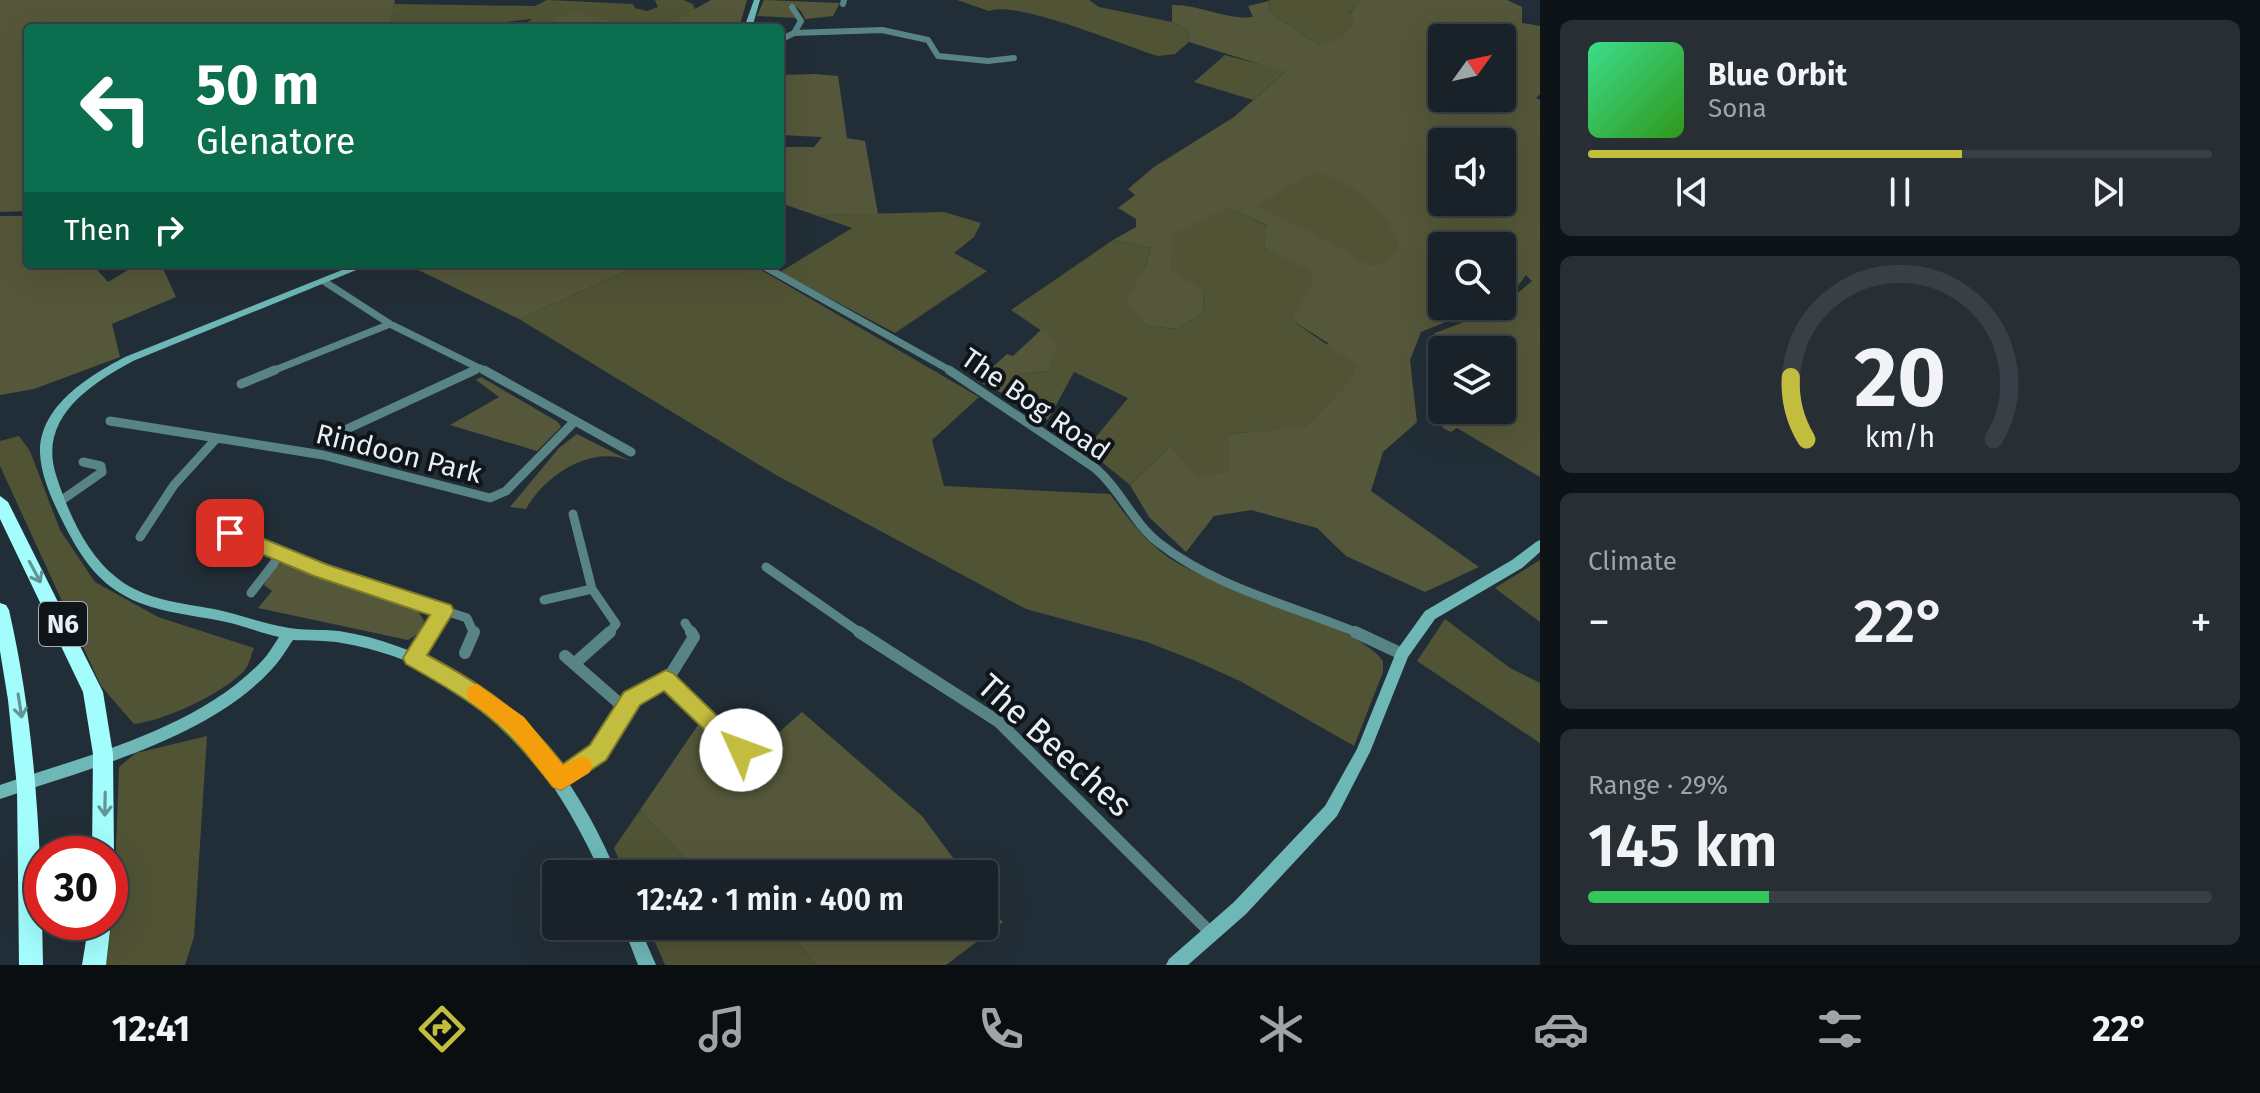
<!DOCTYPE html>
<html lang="en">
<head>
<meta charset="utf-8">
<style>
  body { margin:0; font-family:"Fira Sans",sans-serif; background:#272f35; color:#f1f3f6; height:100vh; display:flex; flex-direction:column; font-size:30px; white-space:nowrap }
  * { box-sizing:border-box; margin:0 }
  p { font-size:26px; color:#9fa4a8 }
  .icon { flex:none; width:44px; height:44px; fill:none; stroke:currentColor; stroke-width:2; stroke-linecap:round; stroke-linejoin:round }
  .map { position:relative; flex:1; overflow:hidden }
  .drawer { display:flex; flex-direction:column; gap:20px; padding:20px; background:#0e1317; width:720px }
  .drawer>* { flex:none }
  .banner { position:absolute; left:24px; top:24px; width:760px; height:244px; border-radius:8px; box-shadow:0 8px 32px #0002,0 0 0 2px #383f46; background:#0b6e4f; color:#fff; overflow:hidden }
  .needle { width:52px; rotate:57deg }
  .controls { position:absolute; left:1428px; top:24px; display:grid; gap:16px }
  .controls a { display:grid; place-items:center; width:88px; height:88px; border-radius:8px; background:#1a2229; box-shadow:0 8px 32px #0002,0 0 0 2px #383f46; font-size:40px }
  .speed { position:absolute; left:24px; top:836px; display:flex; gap:16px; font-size:40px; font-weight:700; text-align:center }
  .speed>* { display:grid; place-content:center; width:104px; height:104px; border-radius:50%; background:#1a2229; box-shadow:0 8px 32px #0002,0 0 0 2px #383f46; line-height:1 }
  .speed .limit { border:12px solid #d22; background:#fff; color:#111 }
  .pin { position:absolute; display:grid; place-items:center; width:68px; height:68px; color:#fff; margin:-34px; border-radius:16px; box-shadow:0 4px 12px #0006 }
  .me { position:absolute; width:88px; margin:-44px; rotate:313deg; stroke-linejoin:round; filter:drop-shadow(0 0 6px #0008) }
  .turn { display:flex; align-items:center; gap:28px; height:168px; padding:0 40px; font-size:36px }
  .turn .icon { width:104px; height:104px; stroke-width:2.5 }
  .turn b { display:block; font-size:56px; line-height:68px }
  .then { display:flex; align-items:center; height:76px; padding:0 40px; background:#0003; gap:16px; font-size:30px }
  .big { font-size:60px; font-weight:600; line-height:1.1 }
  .drawer .widget { flex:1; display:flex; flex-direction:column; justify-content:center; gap:12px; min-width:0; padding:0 28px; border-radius:12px; background:#272f35 }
  .drawer .dial { align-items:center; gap:0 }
  .dial svg { height:208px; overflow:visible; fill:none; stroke:#383f46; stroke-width:7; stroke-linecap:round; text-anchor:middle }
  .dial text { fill:#f1f3f6; stroke:none }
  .song { display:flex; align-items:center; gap:24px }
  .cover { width:96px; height:96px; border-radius:12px; background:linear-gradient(135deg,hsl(150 70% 55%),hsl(110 70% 35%)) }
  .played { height:8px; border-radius:4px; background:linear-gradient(90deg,#c3bd3f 60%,#383f46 60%) }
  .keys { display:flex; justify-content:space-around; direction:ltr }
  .heat { display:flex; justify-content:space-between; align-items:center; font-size:44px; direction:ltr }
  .charge { height:12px; border-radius:6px; background:linear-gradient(90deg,#34c759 29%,#383f46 0) }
  .trip { position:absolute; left:542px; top:860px; width:456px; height:80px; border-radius:8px; background:#1a2229; box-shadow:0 8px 32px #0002,0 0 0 2px #383f46; font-weight:600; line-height:80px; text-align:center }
  .menu { display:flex; height:128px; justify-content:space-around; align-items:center; background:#0a0e10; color:#9fa4a8 }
  .menu .icon { width:56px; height:56px }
  .menu .selected { color:#c3bd3f }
  .menu b { font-size:36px; color:#f1f3f6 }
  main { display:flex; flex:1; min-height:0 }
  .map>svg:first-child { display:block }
  .green { fill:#55573a; fill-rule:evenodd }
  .forest { fill:#515335 }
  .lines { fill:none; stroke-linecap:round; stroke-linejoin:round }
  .street-far3 { stroke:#588485; stroke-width:6 }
  .street-far2 { stroke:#588485; stroke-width:7 }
  .street-far1 { stroke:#588485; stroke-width:9 }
  .street { stroke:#588485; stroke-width:12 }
  .secondary { fill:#6eb7b7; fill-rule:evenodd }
  .highway { fill:#a3fdfd; fill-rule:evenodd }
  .oneway { stroke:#619596 }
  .route { fill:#c3bd3f; stroke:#7f7b29; stroke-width:2 }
  .slow { fill:#f59e0b }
  .labels { text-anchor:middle; stroke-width:8; stroke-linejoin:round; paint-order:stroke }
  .shield { fill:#101519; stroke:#a7aeb4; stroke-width:2 }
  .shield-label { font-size:26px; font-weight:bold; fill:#e8f0f6 }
  .street-label { font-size:28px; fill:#e8f0f6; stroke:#101519 }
  .near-street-label { font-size:34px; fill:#e8f0f6; stroke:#101519 }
</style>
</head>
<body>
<main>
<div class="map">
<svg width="1540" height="965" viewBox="0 0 1540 965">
  <rect width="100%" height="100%" fill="#222e37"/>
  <path class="green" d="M0 0H395L390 28H28V211L0 212Z
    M711 0H747L739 28H661Z
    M764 0 840 3 833 16 805 19C802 11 797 5 788 5L798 18 757 16Z
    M1362 0H1507L1522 7V23L1540 26V94L1536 98 1540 100V477L1457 428 1451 432 1443 428 1429 340 1435 333 1500 308 1532 281 1526 275 1515 290 1502 298V246H1442V306H1485L1421 332 1410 360 1417 422 1383 452 1371 491 1479 567 1425 592 1346 556 1317 528 1251 510 1214 516 1186 552 1149 517 1130 485 1170 446 1229 434 1273 430 1328 343 1291 320 1302 297 1281 257 1264 248 1266 225 1227 207 1204 290 1203 314 1176 329 1147 326 1125 300 1145 268 1151 248 1113 240 1136 227V219L1118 208 1135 195 1128 189 1154 167 1234 117 1285 72 1189 42 1188 31 1172 22V5C1200 4 1224 20 1253 17L1248 6 1269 1 1270 12 1320 46ZM1442 38H1502V98H1442ZM1442 142H1502V202H1442ZM1442 350H1502V410H1442Z
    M585 11 633 28H560L551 19 561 12Z
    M815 74 838 76 847 138 865 141 878 214 815 215 780 203V147H814L822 137 780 135V75Z
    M0 216H28V264H92L108 282 138 264H161L176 297 112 324 120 357 34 389 0 395Z
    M406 264H621L631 269 519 319Z
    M1042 329 1059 341 1048 371 1020 374 1002 393 977 381 1007 354 1013 356Z
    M481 377 558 422 561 427 537 451 450 425 499 397 476 380Z
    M577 434 632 462C593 443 545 475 526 509L510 507 559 448Z
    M286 562 418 611 424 621 419 633 408 640 258 608 272 591 264 585C269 575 275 564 286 562Z
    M802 712 922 816 965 874H699L640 810 700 722 743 764Z
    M984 902 1003 922 946 965H817L783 926H984Z"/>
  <path class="forest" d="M547 0 633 4 635 8 647 11 658 7 655 0H683L693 4 695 10C685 15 672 25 661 28 624 38 587 0 552 19L560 28H520L532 19 487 24 494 28H390L394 4 535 6Z
    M957 0H1089L1099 7 1172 22 1188 31 1189 42 1175 54 1158 56C1122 45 1018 0 989 11Z
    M1269 0H1362L1363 1 1349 13 1355 22 1343 37 1320 46 1270 12Z
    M1225 55 1286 71 1253 100 1194 82Z
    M1316 171C1359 190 1381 200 1399 245L1387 263 1370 266 1313 233 1256 206Z
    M1228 207 1267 226 1264 248 1309 270 1313 282 1291 320 1357 365 1351 380 1307 427 1229 434V472L1198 477 1170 446 1130 485 1086 449 1128 398 1074 372 1048 420 1002 393 1020 374 1048 371 1058 342 1011 310 1113 240 1151 248 1145 268 1126 300 1147 326 1176 329 1203 314 1204 290 1171 272 1172 235Z
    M944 212 981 223 974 237 954 253 987 271 895 333 780 272 852 228 815 215Z
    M642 264H751L979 397 932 440 944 486 1110 494C1130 521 1149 547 1179 564 1229 592 1354 622 1383 661V672L1354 746 1240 681 1193 660 1147 642 1026 609 776 475 519 319Z
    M19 436 30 451 60 530 95 582 158 617 254 648C251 655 249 666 244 671 220 695 166 720 134 724L101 686 0 466V441Z
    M1540 560V622L1495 588Z
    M1445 619 1510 668 1540 683V743L1417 661Z
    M207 736 194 937 185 965H106L114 902 119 767 136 753Z
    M640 810 699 874H625L614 848Z
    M648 926H783L817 965H665Z"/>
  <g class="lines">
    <path class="street-far3" d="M843 4 844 0
      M794 33 882 30 928 40 938 56 988 61 1014 58
      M780 40 794 33 801 21 792 7"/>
    <path class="street-far2" d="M760 264 953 372
      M325 282 390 324 487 372
      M270 372 390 324
      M471 372 480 368"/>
    <path class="street-far1" d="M484 370 631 452
      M949 370 1095 468C1121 490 1133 523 1159 543 1216 588 1294 606 1360 634
      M241 384 275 370
      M110 421 323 455 490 498 506 491 575 421
      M347 429 475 370
      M62 500 102 472 101 466 83 462
      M573 514 592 589 616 624 608 634
      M230 533 321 570 467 618 474 634
      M140 537 174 485 216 439
      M766 567 862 634
      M251 593 281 554
      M544 600 592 589
      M685 623 692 634
      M429 634 444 611"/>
    <path class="street" d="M859 632 999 722 1210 932
      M1355 632 1402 654
      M465 653 474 632
      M565 656 627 710
      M413 658 430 632
      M574 664 610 632
      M666 679 741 750
      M561 779 598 752 632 698 671 674 694 637 691 632"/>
    <path class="secondary" d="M754 0H760L752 28H744Z
      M357 264H371L133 361C89 385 38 418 56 475 68 512 86 554 117 578 145 600 180 603 214 609 238 614 261 623 284 627 302 631 321 629 339 631 378 637 418 652 452 671 531 717 582 791 617 874H601C548 758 475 666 342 643 326 640 309 641 293 640 286 650 280 661 271 670 208 739 87 769 0 799V785C87 755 195 730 261 662 268 655 273 646 279 637 261 633 244 626 226 622 190 614 152 613 120 593 93 577 77 550 63 522 53 502 41 477 40 453 39 406 89 376 125 357Z
      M1540 540V552L1522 568 1435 619 1408 657 1370 752 1337 816 1246 914 1188 965H1166L1169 959 1234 902 1325 806 1357 749 1397 650 1425 611 1512 560 1536 542Z
      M623 926H639L656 965H638Z"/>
    <path class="highway" d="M0 496 8 502 103 692 113 754 114 854 110 862V854H92L93 754 83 692 0 519Z
      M0 603 6 605 9 610C36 728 41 845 43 965H19L17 787 8 700 0 651Z
      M110 919 111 922 106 965H82L89 922H110Z"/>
  </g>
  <defs><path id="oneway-shaft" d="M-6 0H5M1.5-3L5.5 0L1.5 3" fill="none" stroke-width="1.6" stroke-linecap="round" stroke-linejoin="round" transform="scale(2)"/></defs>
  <g class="oneway">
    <use href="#oneway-shaft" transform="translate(35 572) rotate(62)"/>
    <use href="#oneway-shaft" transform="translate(20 706) rotate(81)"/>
    <use href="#oneway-shaft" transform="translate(105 804) rotate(91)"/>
  </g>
  <path class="route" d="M230 525 328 565 451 605 454 611 427 655C485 686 522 712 563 764L590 745 624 692 666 670 673 673 752 750 749 757 741 760 733 757 664 691 640 705 606 760 561 790 553 787C504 722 476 703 406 664L403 658 430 615 314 576 223 538 220 533Z"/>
  <path class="slow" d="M477 684 524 717 563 765 581 756 589 759 593 766 589 773 561 790 553 787 509 731 469 700 466 693 469 687Z"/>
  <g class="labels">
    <rect class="shield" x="39" y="602" width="48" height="44" rx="6"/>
    <g class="shield-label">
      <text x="63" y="633">N6</text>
    </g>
    <g class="street-label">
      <text transform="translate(1036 404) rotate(35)" y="10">The Bog Road</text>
      <text transform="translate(399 453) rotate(14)" y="10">Rindoon Park</text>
    </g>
    <g class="near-street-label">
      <text transform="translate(1055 745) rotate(42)" y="12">The Beeches</text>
    </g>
  </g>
</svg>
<div class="controls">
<a><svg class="needle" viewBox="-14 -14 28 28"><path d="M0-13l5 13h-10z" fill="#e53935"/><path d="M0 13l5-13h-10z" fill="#9fa4a8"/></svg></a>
<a><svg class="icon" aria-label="sound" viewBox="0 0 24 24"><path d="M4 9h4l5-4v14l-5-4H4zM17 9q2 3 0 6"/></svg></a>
<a><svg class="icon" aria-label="search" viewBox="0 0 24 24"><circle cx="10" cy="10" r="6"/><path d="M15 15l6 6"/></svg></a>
<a><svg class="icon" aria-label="layers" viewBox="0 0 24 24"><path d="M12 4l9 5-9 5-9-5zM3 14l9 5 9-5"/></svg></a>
</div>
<div class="speed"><div class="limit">30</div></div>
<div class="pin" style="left:230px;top:533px;background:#d93025"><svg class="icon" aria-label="arrive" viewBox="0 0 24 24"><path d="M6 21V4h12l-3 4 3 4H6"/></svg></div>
<svg class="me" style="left:741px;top:750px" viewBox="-20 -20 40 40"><circle r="19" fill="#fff"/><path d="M0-13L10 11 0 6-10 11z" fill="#c3bd3f"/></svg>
<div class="trip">12:42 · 1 min · 400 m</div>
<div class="banner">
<div class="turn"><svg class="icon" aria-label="left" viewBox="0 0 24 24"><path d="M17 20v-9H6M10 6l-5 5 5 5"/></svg><div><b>50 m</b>Glenatore</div></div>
<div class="then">Then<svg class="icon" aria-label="right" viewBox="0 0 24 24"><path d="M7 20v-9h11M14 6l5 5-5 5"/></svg></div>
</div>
</div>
<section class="drawer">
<div class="widget">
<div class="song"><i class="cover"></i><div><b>Blue Orbit</b><p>Sona</p></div></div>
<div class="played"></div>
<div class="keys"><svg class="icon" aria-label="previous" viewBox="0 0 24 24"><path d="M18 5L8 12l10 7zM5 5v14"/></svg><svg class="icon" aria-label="pause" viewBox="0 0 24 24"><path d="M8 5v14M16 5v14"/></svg><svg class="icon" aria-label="next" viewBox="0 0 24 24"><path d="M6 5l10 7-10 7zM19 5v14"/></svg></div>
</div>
<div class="widget dial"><svg viewBox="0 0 100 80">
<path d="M14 69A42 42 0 1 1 86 69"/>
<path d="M14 69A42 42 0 0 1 8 45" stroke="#c3bd3f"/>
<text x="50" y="56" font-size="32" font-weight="700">20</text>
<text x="50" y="72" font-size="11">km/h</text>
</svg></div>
<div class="widget"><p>Climate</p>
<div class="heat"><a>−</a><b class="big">22°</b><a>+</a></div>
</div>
<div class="widget"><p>Range · 29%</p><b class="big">145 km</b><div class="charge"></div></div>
</section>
</main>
<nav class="menu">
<b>12:41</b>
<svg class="icon selected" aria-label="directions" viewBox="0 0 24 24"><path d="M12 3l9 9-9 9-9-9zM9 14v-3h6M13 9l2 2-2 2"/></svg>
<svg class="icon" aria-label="music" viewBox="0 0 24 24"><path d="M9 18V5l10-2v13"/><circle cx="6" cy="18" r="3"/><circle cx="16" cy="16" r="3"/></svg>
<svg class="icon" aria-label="phone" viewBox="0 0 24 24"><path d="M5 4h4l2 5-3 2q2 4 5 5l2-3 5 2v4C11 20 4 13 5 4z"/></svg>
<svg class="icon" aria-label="climate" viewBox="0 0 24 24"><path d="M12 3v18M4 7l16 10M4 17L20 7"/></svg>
<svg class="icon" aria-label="car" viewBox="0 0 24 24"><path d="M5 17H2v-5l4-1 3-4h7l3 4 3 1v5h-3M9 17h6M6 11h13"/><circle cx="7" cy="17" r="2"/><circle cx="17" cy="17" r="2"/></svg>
<svg class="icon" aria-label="filters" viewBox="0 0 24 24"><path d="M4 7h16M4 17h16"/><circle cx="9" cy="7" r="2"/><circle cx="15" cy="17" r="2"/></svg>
<b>22°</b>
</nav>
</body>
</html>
